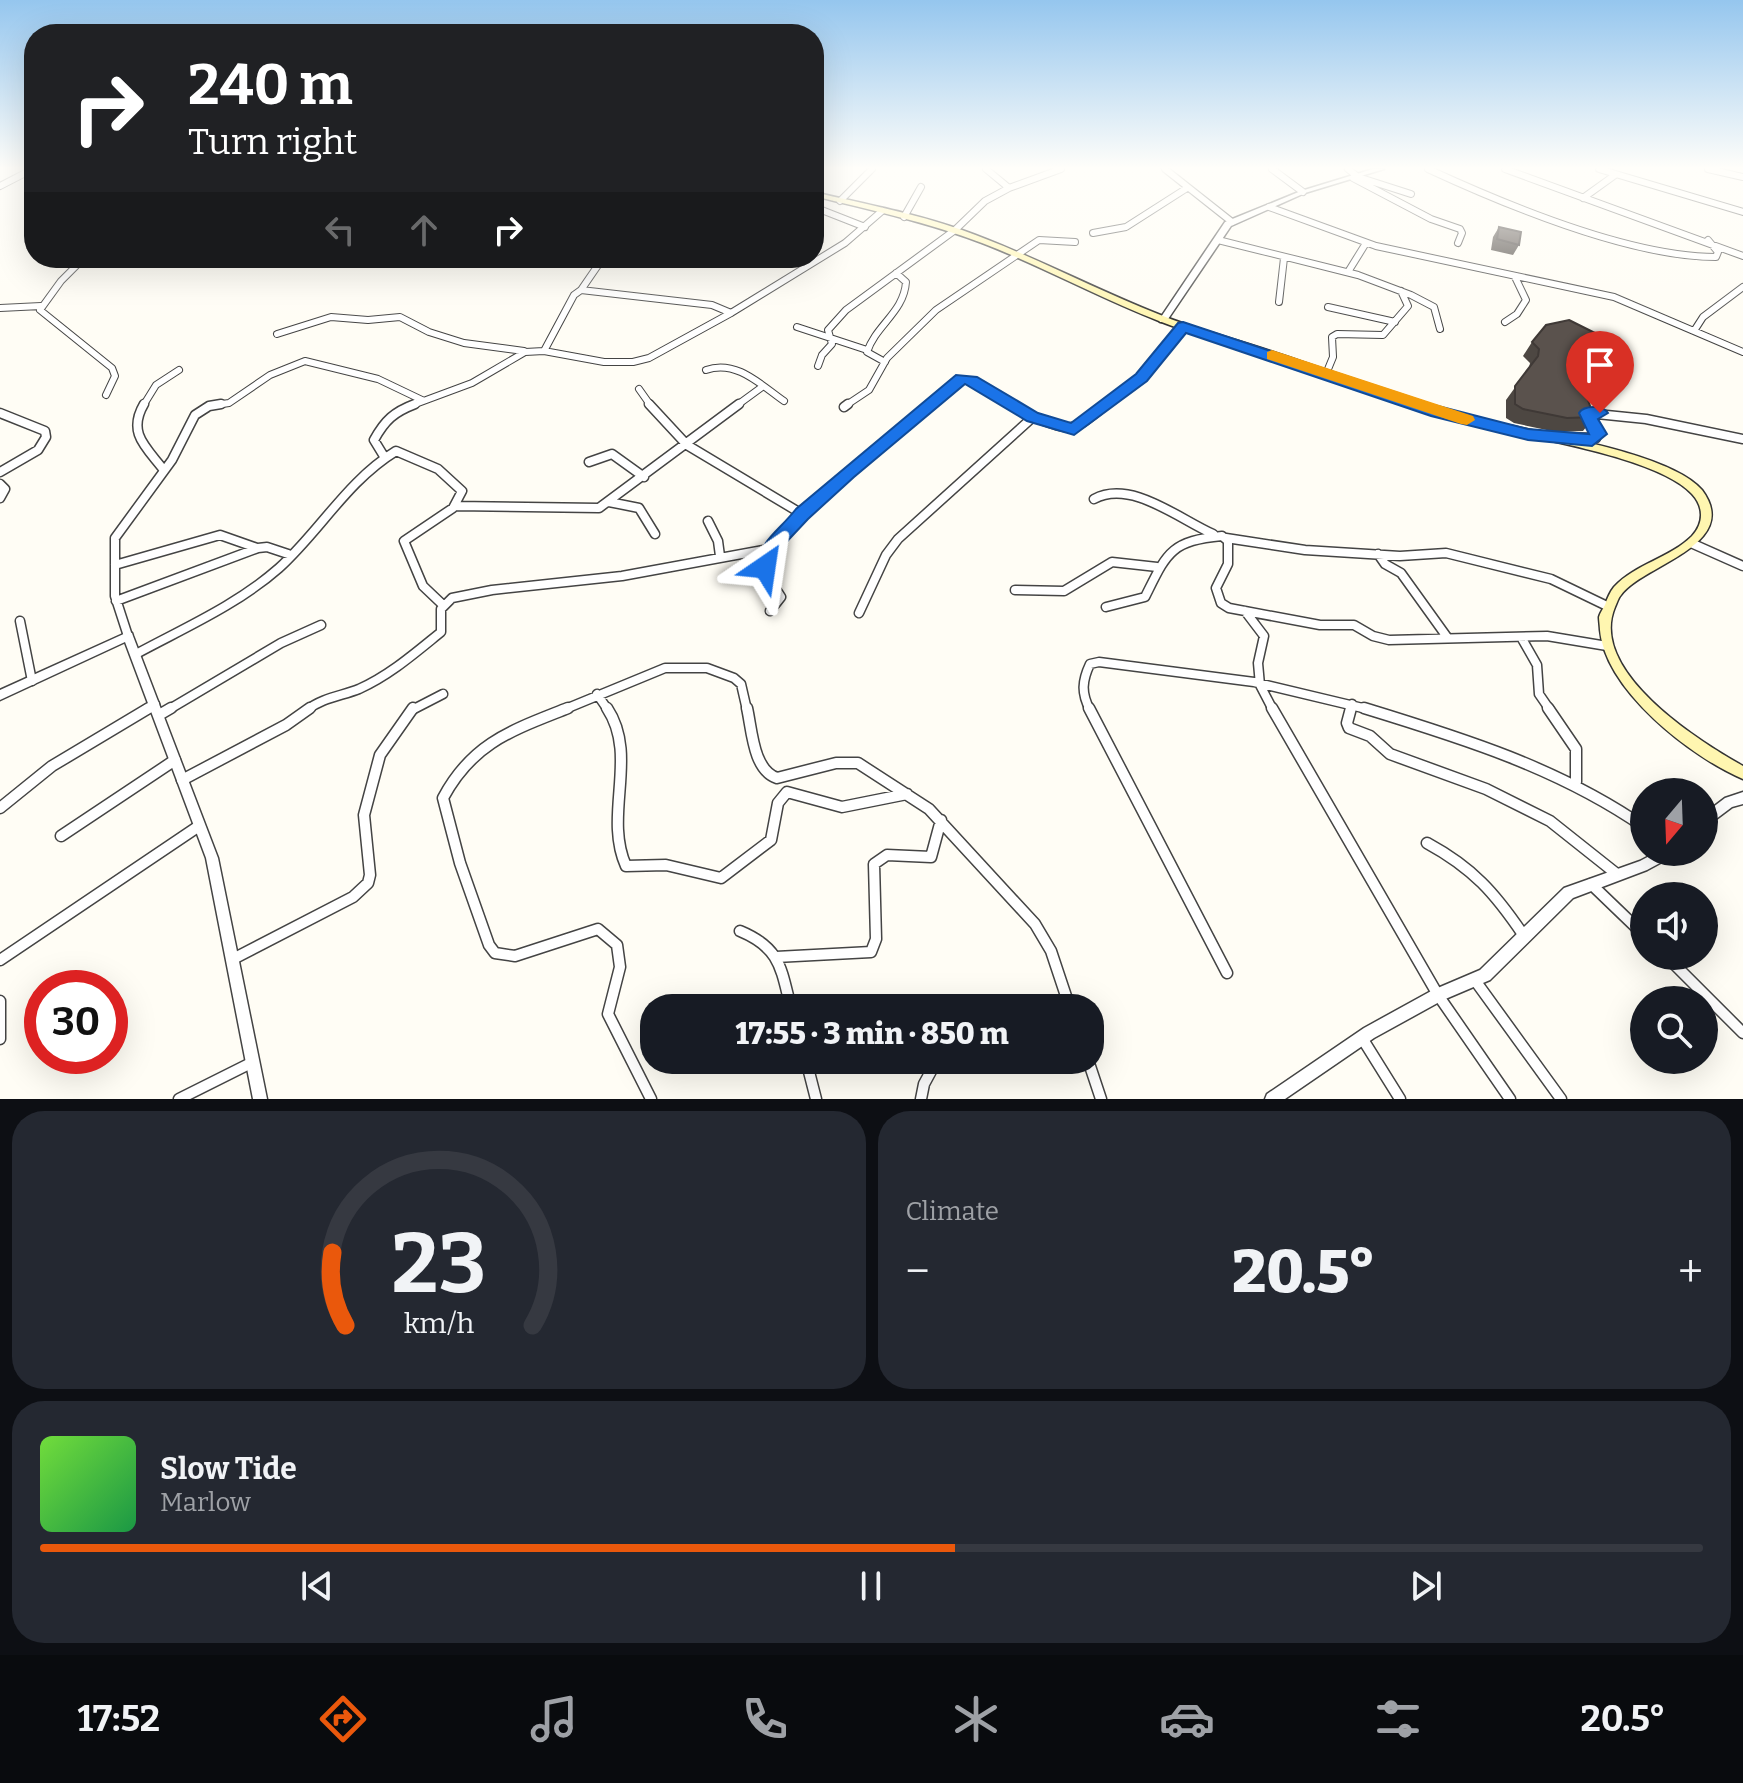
<!DOCTYPE html>
<html lang="en">
<head>
<meta charset="utf-8">
<style>
  body { margin:0; font-family:Bitter,serif; background:#242831; color:#f1f3f6; height:100vh; display:flex; flex-direction:column; font-size:30px; white-space:nowrap }
  * { box-sizing:border-box; margin:0 }
  p { font-size:26px; color:#9ea1a6 }
  .icon { flex:none; width:44px; height:44px; fill:none; stroke:currentColor; stroke-width:2; stroke-linecap:round; stroke-linejoin:round }
  .map { position:relative; height:1099px; overflow:hidden }
  .drawer { display:flex; flex-direction:column; gap:12px; padding:12px; background:#0d0f14; flex:1 }
  .drawer>* { flex:none }
  .banner { position:absolute; left:24px; top:24px; width:800px; height:244px; border-radius:32px; box-shadow:0 8px 32px #0002; background:#202124; color:#fff; overflow:hidden }
  .needle { width:52px; rotate:199deg }
  .tools { position:absolute; left:1630px; top:778px; display:grid; gap:16px }
  .tools a { display:grid; place-items:center; width:88px; height:88px; border-radius:50%; background:#171b24; box-shadow:0 8px 32px #0002; font-size:40px }
  .speed { position:absolute; left:24px; top:970px; display:flex; gap:16px; font-size:40px; font-weight:700; text-align:center }
  .speed>* { display:grid; place-content:center; width:104px; height:104px; border-radius:50%; background:#171b24; box-shadow:0 8px 32px #0002; line-height:1 }
  .speed .limit { border:12px solid #d22; background:#fff; color:#111 }
  .pin { position:absolute; display:grid; place-items:center; width:68px; height:68px; color:#fff; margin:-82px -34px; border-radius:50% 50% 50% 0; rotate:-45deg; box-shadow:0 0 8px #0007 }
  .pin .icon { rotate:45deg }
  .me { position:absolute; width:88px; margin:-44px; rotate:32deg; stroke-linejoin:round; filter:drop-shadow(0 0 6px #0008) }
  .turn { display:flex; align-items:center; gap:28px; height:168px; padding:0 32px; font-size:36px }
  .turn .icon { width:104px; height:104px; stroke-width:2.5 }
  .turn b { display:block; font-size:56px; line-height:68px }
  .lanes { display:flex; align-items:center; height:76px; padding:0 32px; background:#0003; justify-content:center; gap:40px; direction:ltr }
  .lanes .off { opacity:.35 }
  .big { font-size:60px; font-weight:800; line-height:1.1 }
  .drawer .card { flex:1; display:flex; flex-direction:column; justify-content:center; gap:12px; min-width:0; padding:0 28px; border-radius:32px; background:#242831 }
  .drawer .dial { align-items:center; gap:0 }
  .dial svg { height:208px; overflow:visible; fill:none; stroke:#363941; stroke-width:7; stroke-linecap:round; text-anchor:middle }
  .dial text { fill:#f1f3f6; stroke:none }
  .song { display:flex; align-items:center; gap:24px }
  .cover { width:96px; height:96px; border-radius:12px; background:linear-gradient(135deg,hsl(100 70% 55%),hsl(140 70% 35%)) }
  .played { height:8px; border-radius:4px; background:linear-gradient(90deg,#ea580c 55%,#363941 55%) }
  .keys { display:flex; justify-content:space-around; direction:ltr }
  .heat { display:flex; justify-content:space-between; align-items:center; font-size:44px; direction:ltr }
  .drawer .tiles { flex:1; display:grid; gap:12px; grid-template-columns:1fr 1fr }
  .card:last-child { grid-column:span 2 }
  .trip { position:absolute; left:640px; top:994px; width:464px; height:80px; border-radius:32px; background:#171b24; box-shadow:0 8px 32px #0002; font-weight:800; line-height:80px; text-align:center }
  .dock { display:flex; height:128px; justify-content:space-around; align-items:center; background:#090b0e; color:#9ea1a6 }
  .dock .icon { width:56px; height:56px }
  .dock .selected { color:#ea580c }
  .dock b { font-size:36px; color:#f1f3f6 }
  .map>svg:first-child { display:block }
  .lines { fill:none; stroke-linecap:round; stroke-linejoin:round }
  .minor-far2-casing { stroke:#444; stroke-width:8 }
  .minor-far1-casing { stroke:#444; stroke-width:11 }
  .minor-casing { stroke:#444; stroke-width:13 }
  .tertiary-casing { stroke:#444; stroke-width:3 }
  .secondary-casing { stroke:#333; stroke-width:3 }
  .minor-far2 { stroke:#fff; stroke-width:6 }
  .minor-far1 { stroke:#fff; stroke-width:8 }
  .minor { stroke:#fff; stroke-width:10 }
  .tertiary { fill:#fff; fill-rule:evenodd }
  .secondary { fill:#fff6b0; fill-rule:evenodd }
  .wall { fill:#4d4742 }
  .building { fill:#5a524d; stroke:#3f3936; stroke-width:2 }
  .route { fill:#1a73e8; stroke:#114b97; stroke-width:2 }
  .slow { fill:#f59e0b }
</style>
</head>
<body>
<div class="map">
<svg width="1743" height="1099" viewBox="0 0 1743 1099">
  <rect width="100%" height="100%" fill="#fffdf5"/>
  <g class="lines">
    <defs>
      <path id="minor-far2" d="M986 169 1009 188
        M1165 169 1232 222
        M1272 169 1303 192
        M1348 169 1358 177 1411 194
        M1428 169C1506 205 1630 257 1716 257L1718 252 1708 240
        M1505 169 1743 256
        M1599 169 1743 212
        M1708 169 1743 177
        M1353 178 1431 219 1460 229 1462 233 1458 243
        M0 186 33 169
        M1583 198 1615 175
        M840 201 872 169
        M814 207 865 227
        M1269 207 1376 246 1614 297 1743 352
        M904 217 921 187
        M1093 233 1126 227 1187 188
        M1218 240 1358 275 1411 295 1434 307 1440 329
        M84 258 61 281 40 310 112 368 115 376 106 395
        M1348 272 1366 243
        M581 290 603 258
        M1279 302 1284 258
        M1328 307 1395 322
        M0 308 41 306
        M1505 322 1517 314 1526 300 1515 277
        M797 327 867 350
        M1694 331 1703 317 1743 287
        M277 334 331 317 368 320 400 317 429 332 464 343 524 351
        M544 351 574 295 581 290 712 305 731 313
        M885 362 867 352C876 325 904 312 906 282L896 273
        M818 366 822 355 832 344 828 330 846 310 955 230 985 201 1009 188 1061 169
        M706 370C736 359 761 385 784 401
        M1326 374 1333 357 1332 337 1337 334 1383 335 1408 306 1401 291
        M639 389 651 406
        M143 406 156 385 179 370
        M209 406 229 403 270 375 305 361 378 379 422 400
        M410 406 472 383 525 352 544 351 604 362H633L649 358 731 313 845 243 882 211
        M736 406 762 387
        M845 406 869 390 887 358 936 310 1039 240 1075 242
        M928 406 958 381 972 380 1015 406
        M1104 406 1141 377 1183 326"/>
      <path id="minor-far1" d="M144 404C127 433 146 447 163 469
        M649 404 687 445 802 514
        M844 407 848 404
        M0 413 45 431 46 437 38 450 0 472
        M1033 417C1076 433 1071 432 1107 404
        M1561 437 1596 438 1598 434 1587 413 1646 419 1743 439
        M385 458 374 440C385 420 394 412 415 404
        M589 462 612 454 644 477
        M0 484 5 489 0 498
        M1094 499C1131 479 1179 519 1213 534
        M609 502 639 508 655 534
        M456 506 599 508 739 404
        M708 521 718 541 720 556
        M1226 538 1305 550 1400 556 1446 553 1551 579 1607 606
        M1691 543 1743 566
        M1378 554 1385 564 1401 573 1447 637
        M115 565 220 535 257 548
        M1015 590 1064 591 1112 562 1157 567
        M116 601 258 548 267 547 291 555
        M1106 607 1145 597C1167 553 1170 541 1222 536L1228 541V564L1216 588 1221 603 1229 608 1320 625H1354L1373 636 1389 640 1547 636 1607 646
        M770 611 781 597 765 572 769 549 802 514 931 404
        M1245 611 1264 636 1258 663 1260 685 1273 710
        M859 613 886 555 898 539 1033 417 1012 404
        M20 621 32 681
        M128 636 115 596V538L172 460 195 415 209 406 221 404
        M1521 637 1537 665 1539 694 1550 710
        M136 654C184 628 237 605 279 568 320 531 347 481 396 451L438 469 462 491 453 508 404 541 423 586 443 605
        M597 694 608 710
        M145 710 155 704
        M168 710 281 643 321 625
        M307 710C322 698 341 696 359 689 390 675 415 653 441 632V609L452 598 492 590 622 576 769 549
        M412 710 443 694
        M563 710 665 668H707L734 678 741 684 747 710
        M1090 710C1081 693 1082 681 1090 664L1099 662 1254 682 1371 710
        M1350 710 1352 704"/>
      <path id="minor" d="M568 708C513 730 473 742 443 798L460 863 489 945 495 953 515 956 598 929 617 945 620 967 608 1014 651 1099
        M607 708C639 756 603 815 626 866L666 865 721 878 771 840 778 803 787 792 842 807 907 794
        M747 708C752 730 753 770 777 778L836 763H858L929 809 1035 924 1051 951 1070 1008
        M1089 708 1227 973
        M1272 708 1438 995 1510 1099
        M1351 708 1347 723 1349 728 1370 736 1390 754 1486 789 1550 821 1618 875
        M1364 708C1462 738 1559 768 1644 827
        M1548 708 1576 749V782
        M159 715 171 708
        M182 780 286 725 310 708
        M0 808 52 766 149 708
        M61 836 175 760
        M1427 843C1473 868 1495 893 1524 936
        M1591 884 1644 935
        M740 931C781 948 781 969 791 1008
        M1666 956 1743 1033
        M776 957 871 952 876 939 874 864 887 855 931 857 941 820
        M233 959 353 897 368 883 370 875 364 815 380 755 413 708
        M0 960 199 826
        M1474 979 1561 1099
        M0 1001V1039
        M1362 1038 1400 1099
        M806 1060 816 1099
        M1088 1060 1101 1099
        M179 1099 253 1062
        M921 1099 924 1084 937 1060"/>
      <path id="tertiary" d="M1373 169H1384L1305 193 1231 226 1166 322H1160L1159 320 1225 222 1301 191Z
        M128 632 132 633 133 636 218 858 267 1099H253L206 858 125 642 0 700V690Z
        M1743 792V804L1732 807 1704 828V814L1725 798Z
        M1657 852H1675L1673 856 1647 870 1573 898 1490 980 1443 1000 1374 1038 1285 1099H1265L1267 1094 1364 1028 1433 990 1480 970 1564 888 1640 861Z"/>
      <path id="secondary" d="M814 192C864 204 914 213 962 230 1030 254 1092 288 1158 314 1197 330 1239 340 1279 354 1344 376 1408 401 1475 418 1527 431 1669 451 1702 490 1743 545 1642 565 1621 595 1618 598 1617 603 1615 607 1588 671 1697 740 1743 766V779C1691 757 1605 690 1600 630 1600 627 1599 620 1599 617 1600 613 1603 609 1605 605 1607 599 1610 592 1614 587 1635 564 1670 558 1692 536 1704 523 1704 507 1692 494 1655 454 1514 436 1458 420 1396 403 1335 380 1274 359 1236 346 1197 336 1159 321 1099 298 1042 266 982 243 927 222 870 210 814 196Z"/>
    </defs>
    <use href="#minor-far2" class="minor-far2-casing"/>
    <use href="#minor-far1" class="minor-far1-casing"/>
    <use href="#minor" class="minor-casing"/>
    <use href="#tertiary" class="tertiary-casing"/>
    <use href="#secondary" class="secondary-casing"/>
    <use href="#minor-far2" class="minor-far2"/>
    <use href="#minor-far1" class="minor-far1"/>
    <use href="#minor" class="minor"/>
    <use href="#tertiary" class="tertiary"/>
    <use href="#secondary" class="secondary"/>
  </g>
  <path class="wall" d="M1499 227 1519 245 1513 255 1491 250 1493 237Z
    M1532 342 1579 375 1594 417 1583 431 1556 432 1514 423 1506 418V400L1529 368 1530 363 1523 356Z"/>
  <path class="building" d="M1499 227 1521 232 1519 245 1497 239Z
    M1569 320 1599 335 1579 375 1594 417 1567 418 1523 409 1515 404V386L1538 356 1539 349 1532 342 1546 325Z"/>
  <linearGradient id="sky" x2="0" y2="1"><stop stop-color="#95c6ee"/><stop offset="0.52" stop-color="#fffefa"/><stop offset="1" stop-color="#fffefa" stop-opacity="0"/></linearGradient>
  <rect width="1743" height="323" fill="url(#sky)"/>
  <path class="route" d="M1183 322 1434 405 1528 429 1589 434 1579 413C1584 405 1603 405 1608 413L1598 419 1607 434 1592 446 1528 440 1431 416 1186 333 1147 381 1074 435 1027 421 965 384 854 477 808 519 777 552 772 572H759L756 567C762 538 778 532 796 509L956 375 977 377 1038 413 1071 423 1136 374 1178 323Z"/>
  <path class="slow" d="M1272 350 1473 416 1475 420 1467 425 1461 424 1267 359V352Z"/>
</svg>
<div class="tools">
<a><svg class="needle" viewBox="-14 -14 28 28"><path d="M0-13l5 13h-10z" fill="#e53935"/><path d="M0 13l5-13h-10z" fill="#9ea1a6"/></svg></a>
<a><svg class="icon" aria-label="sound" viewBox="0 0 24 24"><path d="M4 9h4l5-4v14l-5-4H4zM17 9q2 3 0 6"/></svg></a>
<a><svg class="icon" aria-label="search" viewBox="0 0 24 24"><circle cx="10" cy="10" r="6"/><path d="M15 15l6 6"/></svg></a>
</div>
<div class="speed"><div class="limit">30</div></div>
<div class="pin" style="left:1600px;top:413px;background:#d93025"><svg class="icon" aria-label="arrive" viewBox="0 0 24 24"><path d="M6 21V4h12l-3 4 3 4H6"/></svg></div>
<svg class="me" style="left:765px;top:567px" viewBox="-20 -20 40 40"><path d="M0-17L14 15 0 8-14 15z" fill="#1a73e8" stroke="#fff" stroke-width="4"/></svg>
<div class="trip">17:55 · 3 min · 850 m</div>
<div class="banner">
<div class="turn"><svg class="icon" aria-label="right" viewBox="0 0 24 24"><path d="M7 20v-9h11M14 6l5 5-5 5"/></svg><div><b>240 m</b>Turn right</div></div>
<div class="lanes"><svg class="icon off" aria-label="left" viewBox="0 0 24 24"><path d="M17 20v-9H6M10 6l-5 5 5 5"/></svg><svg class="icon off" aria-label="ahead" viewBox="0 0 24 24"><path d="M12 20V5M6 11l6-6 6 6"/></svg><svg class="icon" aria-label="right" viewBox="0 0 24 24"><path d="M7 20v-9h11M14 6l5 5-5 5"/></svg></div>
</div>
</div>
<section class="drawer">
<div class="tiles">
<div class="card dial"><svg viewBox="0 0 100 80">
<path d="M14 69A42 42 0 1 1 86 69"/>
<path d="M14 69A42 42 0 0 1 9 41" stroke="#ea580c"/>
<text x="50" y="56" font-size="32" font-weight="700">23</text>
<text x="50" y="72" font-size="11">km/h</text>
</svg></div>
<div class="card"><p>Climate</p>
<div class="heat"><a>−</a><b class="big">20.5°</b><a>+</a></div>
</div>
<div class="card">
<div class="song"><i class="cover"></i><div><b>Slow Tide</b><p>Marlow</p></div></div>
<div class="played"></div>
<div class="keys"><svg class="icon" aria-label="previous" viewBox="0 0 24 24"><path d="M18 5L8 12l10 7zM5 5v14"/></svg><svg class="icon" aria-label="pause" viewBox="0 0 24 24"><path d="M8 5v14M16 5v14"/></svg><svg class="icon" aria-label="next" viewBox="0 0 24 24"><path d="M6 5l10 7-10 7zM19 5v14"/></svg></div>
</div>
</div>
</section>
<nav class="dock">
<b>17:52</b>
<svg class="icon selected" aria-label="directions" viewBox="0 0 24 24"><path d="M12 3l9 9-9 9-9-9zM9 14v-3h6M13 9l2 2-2 2"/></svg>
<svg class="icon" aria-label="music" viewBox="0 0 24 24"><path d="M9 18V5l10-2v13"/><circle cx="6" cy="18" r="3"/><circle cx="16" cy="16" r="3"/></svg>
<svg class="icon" aria-label="phone" viewBox="0 0 24 24"><path d="M5 4h4l2 5-3 2q2 4 5 5l2-3 5 2v4C11 20 4 13 5 4z"/></svg>
<svg class="icon" aria-label="climate" viewBox="0 0 24 24"><path d="M12 3v18M4 7l16 10M4 17L20 7"/></svg>
<svg class="icon" aria-label="car" viewBox="0 0 24 24"><path d="M5 17H2v-5l4-1 3-4h7l3 4 3 1v5h-3M9 17h6M6 11h13"/><circle cx="7" cy="17" r="2"/><circle cx="17" cy="17" r="2"/></svg>
<svg class="icon" aria-label="filters" viewBox="0 0 24 24"><path d="M4 7h16M4 17h16"/><circle cx="9" cy="7" r="2"/><circle cx="15" cy="17" r="2"/></svg>
<b>20.5°</b>
</nav>
</body>
</html>
